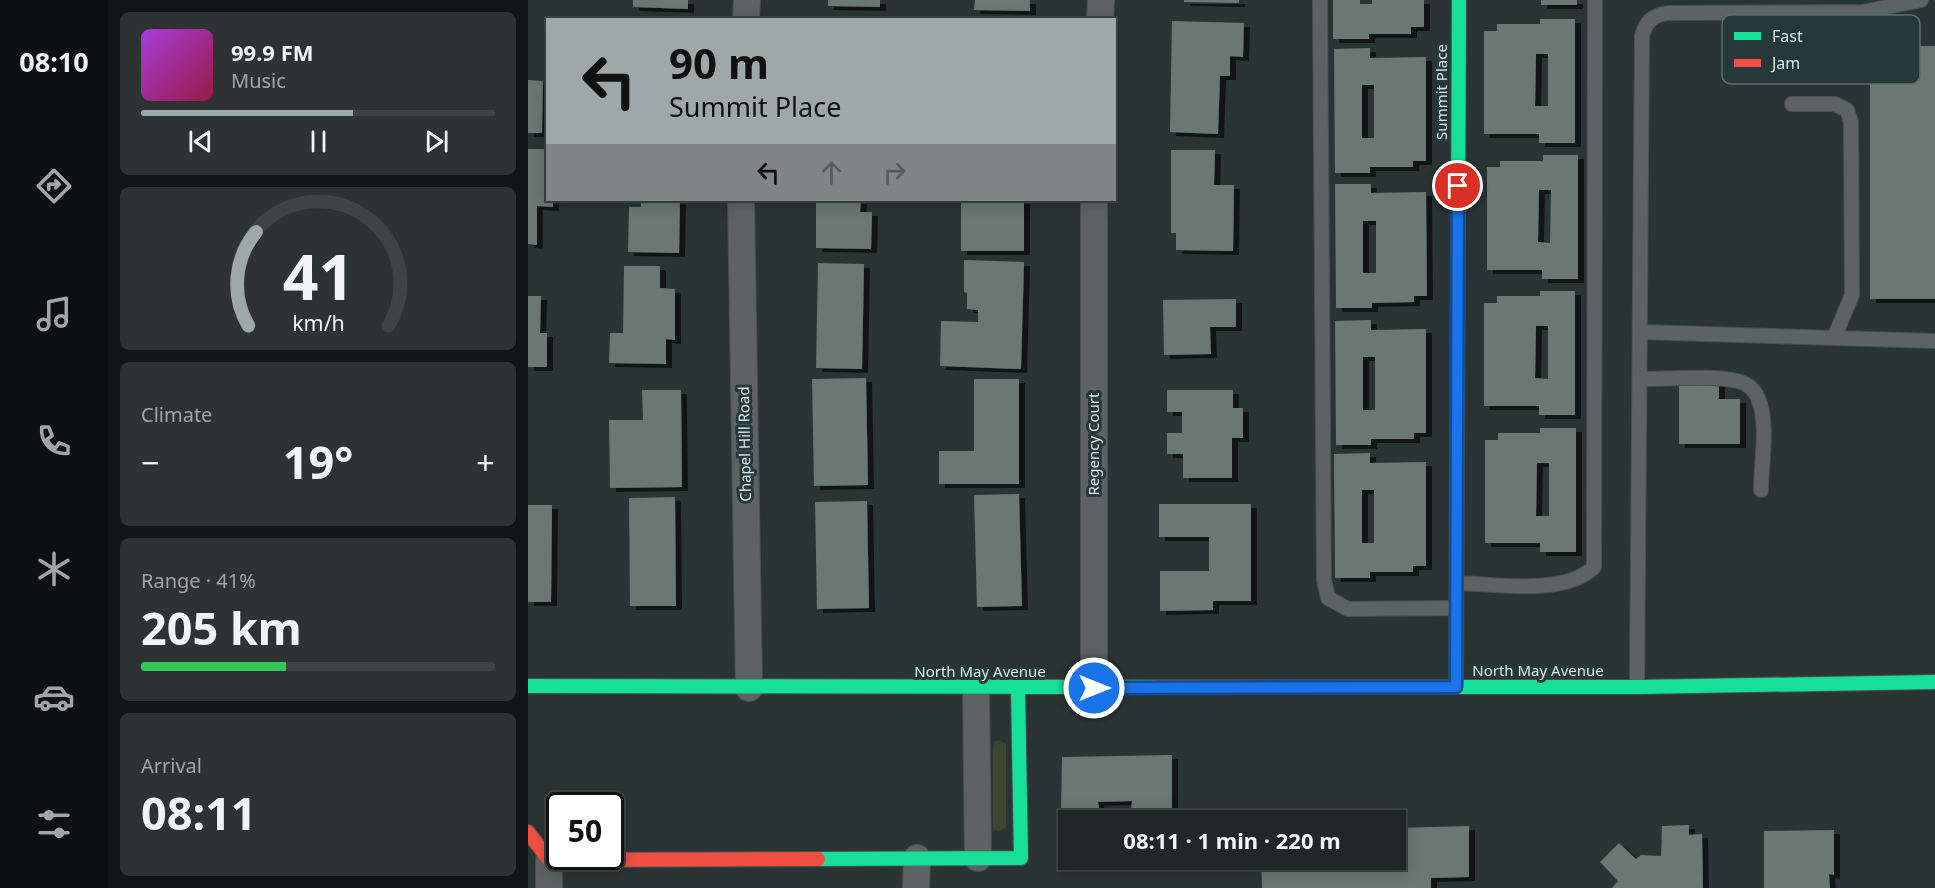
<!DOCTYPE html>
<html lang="en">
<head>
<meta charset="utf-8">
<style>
  body { margin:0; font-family:"Noto Sans",sans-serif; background:#2d3333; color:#f1f3f6; height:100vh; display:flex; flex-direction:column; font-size:22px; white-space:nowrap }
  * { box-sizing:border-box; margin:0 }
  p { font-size:20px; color:#a2a5a7 }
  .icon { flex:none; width:33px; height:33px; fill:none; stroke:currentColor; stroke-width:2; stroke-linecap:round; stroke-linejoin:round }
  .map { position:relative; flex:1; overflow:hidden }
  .side { display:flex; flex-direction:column; gap:12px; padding:12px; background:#121515; width:420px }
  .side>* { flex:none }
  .top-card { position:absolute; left:18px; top:18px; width:570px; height:183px; border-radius:0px; box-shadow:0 3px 15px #0003,0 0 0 2px #3d4444; background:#9ea8a8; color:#111; overflow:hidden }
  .speed { position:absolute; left:18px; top:792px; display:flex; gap:12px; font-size:30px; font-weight:700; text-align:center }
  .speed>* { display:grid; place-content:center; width:78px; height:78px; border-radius:50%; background:#202727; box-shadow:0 3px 15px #0003,0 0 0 2px #3d4444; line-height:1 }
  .speed .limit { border:3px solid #111; border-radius:9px; background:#fff; color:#111 }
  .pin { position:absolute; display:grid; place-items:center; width:51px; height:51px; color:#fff; margin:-26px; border:3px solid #fff; border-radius:50%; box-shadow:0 2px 6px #0007 }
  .me { position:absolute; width:66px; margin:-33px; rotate:90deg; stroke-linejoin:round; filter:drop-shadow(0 0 4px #0008) }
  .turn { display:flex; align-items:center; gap:21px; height:126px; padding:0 24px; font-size:27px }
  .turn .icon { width:78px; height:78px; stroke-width:2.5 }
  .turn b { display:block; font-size:42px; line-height:51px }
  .lanes { display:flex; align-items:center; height:57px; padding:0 24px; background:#0003; justify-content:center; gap:30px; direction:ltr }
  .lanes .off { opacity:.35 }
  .big { font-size:45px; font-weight:700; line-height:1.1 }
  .side .widget { flex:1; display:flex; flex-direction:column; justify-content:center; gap:9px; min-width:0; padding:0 21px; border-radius:9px; background:#2d3333 }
  .side .dial { align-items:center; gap:0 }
  .dial svg { height:156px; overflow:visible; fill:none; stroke:#3d4444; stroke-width:7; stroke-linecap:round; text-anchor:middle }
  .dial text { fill:#f1f3f6; stroke:none }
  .song { display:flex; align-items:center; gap:18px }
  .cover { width:72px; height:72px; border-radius:9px; background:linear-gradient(135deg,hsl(280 70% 55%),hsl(340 70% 35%)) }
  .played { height:6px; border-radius:3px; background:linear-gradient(90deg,#9ea8a8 60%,#3d4444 60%) }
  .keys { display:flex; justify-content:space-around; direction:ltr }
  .heat { display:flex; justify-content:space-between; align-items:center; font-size:33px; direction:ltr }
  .charge { height:9px; border-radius:4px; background:linear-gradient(90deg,#34c759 41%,#3d4444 0) }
  .trip { position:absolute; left:530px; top:810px; width:348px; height:60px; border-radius:0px; background:#202727; box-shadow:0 3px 15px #0003,0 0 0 2px #3d4444; font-weight:700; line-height:60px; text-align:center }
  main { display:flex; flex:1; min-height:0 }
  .menu { display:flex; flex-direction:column; width:108px; justify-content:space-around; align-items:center; background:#0d1010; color:#a2a5a7 }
  .menu .icon { width:42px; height:42px }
  .menu .selected { color:#9ea8a8 }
  .menu b { font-size:27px; color:#f1f3f6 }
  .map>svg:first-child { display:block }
  .green { fill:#3b4631 }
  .building { fill:#6a7773; fill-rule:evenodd; filter:url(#shadow) }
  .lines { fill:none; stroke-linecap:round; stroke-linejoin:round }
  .lane-casing { stroke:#485050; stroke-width:16 }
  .street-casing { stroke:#485050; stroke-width:28 }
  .fast-casing { stroke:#485050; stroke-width:16 }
  .jam-casing { stroke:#485050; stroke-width:16 }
  .lane { stroke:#5d6363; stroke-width:14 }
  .street { stroke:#5d6363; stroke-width:26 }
  .fast { stroke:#16e098; stroke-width:14 }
  .jam { stroke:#f24e42; stroke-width:14 }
  .route-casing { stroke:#114b97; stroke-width:15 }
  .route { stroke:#1a73e8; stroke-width:10 }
  .labels { text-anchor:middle; stroke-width:6; stroke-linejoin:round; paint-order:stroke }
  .street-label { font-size:15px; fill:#dce7e6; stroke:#273838 }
  .key { fill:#273838; stroke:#5d6d6c; stroke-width:1.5 }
  .key-label { font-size:16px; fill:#dce7e6 }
</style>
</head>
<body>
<main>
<nav class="menu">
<b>08:10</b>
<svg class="icon selected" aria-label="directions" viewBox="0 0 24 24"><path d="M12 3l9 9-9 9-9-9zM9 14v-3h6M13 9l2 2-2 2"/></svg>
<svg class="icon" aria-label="music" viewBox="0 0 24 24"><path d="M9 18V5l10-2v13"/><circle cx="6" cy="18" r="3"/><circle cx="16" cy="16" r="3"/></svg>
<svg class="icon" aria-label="phone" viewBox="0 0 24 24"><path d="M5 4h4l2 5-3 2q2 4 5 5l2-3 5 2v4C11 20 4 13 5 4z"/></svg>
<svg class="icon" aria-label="climate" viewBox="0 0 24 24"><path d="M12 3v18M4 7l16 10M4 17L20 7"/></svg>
<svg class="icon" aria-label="car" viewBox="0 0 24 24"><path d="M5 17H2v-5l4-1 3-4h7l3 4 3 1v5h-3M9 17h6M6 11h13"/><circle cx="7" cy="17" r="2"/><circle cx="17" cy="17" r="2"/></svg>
<svg class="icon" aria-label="filters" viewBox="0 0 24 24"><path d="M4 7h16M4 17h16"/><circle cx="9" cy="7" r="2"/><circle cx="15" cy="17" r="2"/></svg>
</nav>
<section class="side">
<div class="widget">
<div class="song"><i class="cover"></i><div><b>99.9 FM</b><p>Music</p></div></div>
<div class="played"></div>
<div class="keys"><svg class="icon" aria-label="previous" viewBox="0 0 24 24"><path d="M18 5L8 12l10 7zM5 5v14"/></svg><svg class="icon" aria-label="pause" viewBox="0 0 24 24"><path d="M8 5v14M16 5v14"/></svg><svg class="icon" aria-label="next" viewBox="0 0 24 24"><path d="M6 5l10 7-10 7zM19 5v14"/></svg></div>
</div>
<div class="widget dial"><svg viewBox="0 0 100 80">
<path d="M14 69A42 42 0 1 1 86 69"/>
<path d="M14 69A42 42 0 0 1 18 21" stroke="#9ea8a8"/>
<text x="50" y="56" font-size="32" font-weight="700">41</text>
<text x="50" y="72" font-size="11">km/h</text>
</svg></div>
<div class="widget"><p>Climate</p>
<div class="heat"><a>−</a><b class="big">19°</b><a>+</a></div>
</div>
<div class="widget"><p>Range · 41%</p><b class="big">205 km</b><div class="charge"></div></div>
<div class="widget"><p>Arrival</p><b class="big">08:11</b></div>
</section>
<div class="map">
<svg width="1407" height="888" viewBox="0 0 1407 888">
  <defs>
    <filter id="shadow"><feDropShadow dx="6" dy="4" stdDeviation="0" flood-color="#0009"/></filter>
  </defs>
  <rect width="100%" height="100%" fill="#2b3434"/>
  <path class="green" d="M471 740 478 744V827L472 831 465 830V748L466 742Z"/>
  <path class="building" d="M105 0H160V9L105 7Z
    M300 0H352V7L300 6Z
    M447 0H502V11L446 10Z
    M656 0H711V3L656 2Z
    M805 0H832V4H844V0H896V27H883V34H841V39H805Z
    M1013 0H1049V5H1013Z
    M1012 19H1047V143H1011V134H956V31H969V24H1012ZM1008 54H1020V106H1007Z
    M644 21 716 23 715 57 702 56V76H692L690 134 642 132Z
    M1342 46H1407V299H1342Z
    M842 48V58L898 57V161H885V167H842V173H807L806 49ZM834 85H846V138H834Z
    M0 80 15 81 14 133H0Z
    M0 149H20V200H25V207L9 206V245L0 244Z
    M643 150H687L686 185H706L705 251 648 250V233H643Z
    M1015 155H1050V279H1014V270H959V167H972V161H1015ZM1011 190H1023L1022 243 1010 242Z
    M807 184H843V193L898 192 899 296H886V302L844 303V308H808ZM835 221H848V273H835Z
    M113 200H152L151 253 100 252 101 207H113Z
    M288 200H333L332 212H344L343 249 288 248Z
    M433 200H496V251H433Z
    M436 260 496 262 493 369 412 366 413 321 450 322V310L439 309V293L436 292Z
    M290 263 336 264 334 369 288 368Z
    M96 266H132V288L147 289V340L138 339V364L81 363 82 333H95Z
    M1012 291H1047V415H1011V406H956V303H969V296H1012ZM1008 326H1020V379L1007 378Z
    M0 296H13L12 333H19V367H0Z
    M708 299V327H682L683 354 636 355 635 300Z
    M843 320V330L898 329V433H886V439H843V445H808L807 321ZM835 357H847V410H835Z
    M1151 373H1191V399H1212V444H1151Z
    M338 378 340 485 286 486 284 379Z
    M446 379H491V484H411V451H446Z
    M114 390H153L154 487 82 488 81 420H115Z
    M639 390H705V408H715V438H704V478H655V454H639V433H654V412H639Z
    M1012 428H1048V552H1012V543H957V440H970V433H1012ZM1009 463H1021V516H1008Z
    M842 453V463L898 462V566H885V572H842V578H807L806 454ZM834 490H846V543H834Z
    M491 494 494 606 449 607 446 495Z
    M147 497 148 606H102L101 498Z
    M339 501 341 608 289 609 287 502Z
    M631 504H723V601H685V610L632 611V571H681V537H631Z
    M0 505H24L23 602H0Z
    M644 755V809L603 810 604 801 570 802 571 808 533 809 534 757Z
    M1161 825V835L1174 834 1175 888H1084L1090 881 1072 862 1091 843 1108 859 1113 855 1133 856 1134 826Z
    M941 826V877L903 878V888H734L733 860H867V828Z
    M1306 830V875L1301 874 1302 888H1236V831Z"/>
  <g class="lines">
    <defs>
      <path id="lane" d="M792 0 796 580 800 598 820 609 928 608
        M1264 104H1307L1319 110 1323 122 1324 295 1306 338
        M1113 332 1407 341
        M1113 379C1140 379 1184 375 1209 381 1219 383 1226 389 1230 398 1241 424 1233 462 1233 490
        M929 583C967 584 1037 596 1066 567L1067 0
        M1109 687 1114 36C1118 21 1124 16 1139 13L1335 12 1393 0"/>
      <path id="street" d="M218 20 219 0
        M572 20 573 0
        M213 200 221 688
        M566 200V688
        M448 688 450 858
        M21 860V888
        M388 888 389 858"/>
      <path id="fast" d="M0 686 629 687
        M780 687H1109L1407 682
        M928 687 931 0
        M290 859 493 858 490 688"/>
      <path id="jam" d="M629 687H780
        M0 832 21 860 290 859"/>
    </defs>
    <use href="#lane" class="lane-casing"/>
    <use href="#street" class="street-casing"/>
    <use href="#fast" class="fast-casing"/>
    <use href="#jam" class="jam-casing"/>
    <use href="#lane" class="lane"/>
    <use href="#street" class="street"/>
    <use href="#fast" class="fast"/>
    <use href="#jam" class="jam"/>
  </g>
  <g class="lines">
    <defs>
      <path id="route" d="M566 688 928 687 930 186"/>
    </defs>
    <use href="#route" class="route-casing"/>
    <use href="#route" class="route"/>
  </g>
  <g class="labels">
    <g class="street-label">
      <text transform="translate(914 92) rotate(-90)" y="5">Summit Place</text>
      <text transform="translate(217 444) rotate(-91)" y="5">Chapel Hill Road</text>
      <text transform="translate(566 444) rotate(-90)" y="5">Regency Court</text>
      <text x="1010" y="676">North May Avenue</text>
      <text x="452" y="677">North May Avenue</text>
    </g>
  </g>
  <rect x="1194" y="15" width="198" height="69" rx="9" class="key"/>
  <rect x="1206" y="32" width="27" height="8" fill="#16e098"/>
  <rect x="1206" y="59" width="27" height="8" fill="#f24e42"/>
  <g class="key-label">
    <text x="1244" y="42">Fast</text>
    <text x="1244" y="69">Jam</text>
  </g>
</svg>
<div class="speed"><div class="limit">50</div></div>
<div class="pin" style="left:930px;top:186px;background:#d93025"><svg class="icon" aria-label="arrive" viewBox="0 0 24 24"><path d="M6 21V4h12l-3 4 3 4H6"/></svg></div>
<svg class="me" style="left:566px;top:688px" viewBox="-20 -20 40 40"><circle r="17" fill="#1a73e8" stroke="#fff" stroke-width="3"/><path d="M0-11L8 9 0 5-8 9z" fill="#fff"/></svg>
<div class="trip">08:11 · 1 min · 220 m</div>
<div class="top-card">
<div class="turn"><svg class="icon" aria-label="left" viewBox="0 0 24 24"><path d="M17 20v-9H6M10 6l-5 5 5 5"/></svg><div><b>90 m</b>Summit Place</div></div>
<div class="lanes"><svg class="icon" aria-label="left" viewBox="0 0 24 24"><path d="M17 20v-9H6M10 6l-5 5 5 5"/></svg><svg class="icon off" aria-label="ahead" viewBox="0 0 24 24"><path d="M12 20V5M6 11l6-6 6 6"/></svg><svg class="icon off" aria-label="right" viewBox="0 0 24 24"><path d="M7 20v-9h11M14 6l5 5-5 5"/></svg></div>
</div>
</div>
</main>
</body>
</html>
